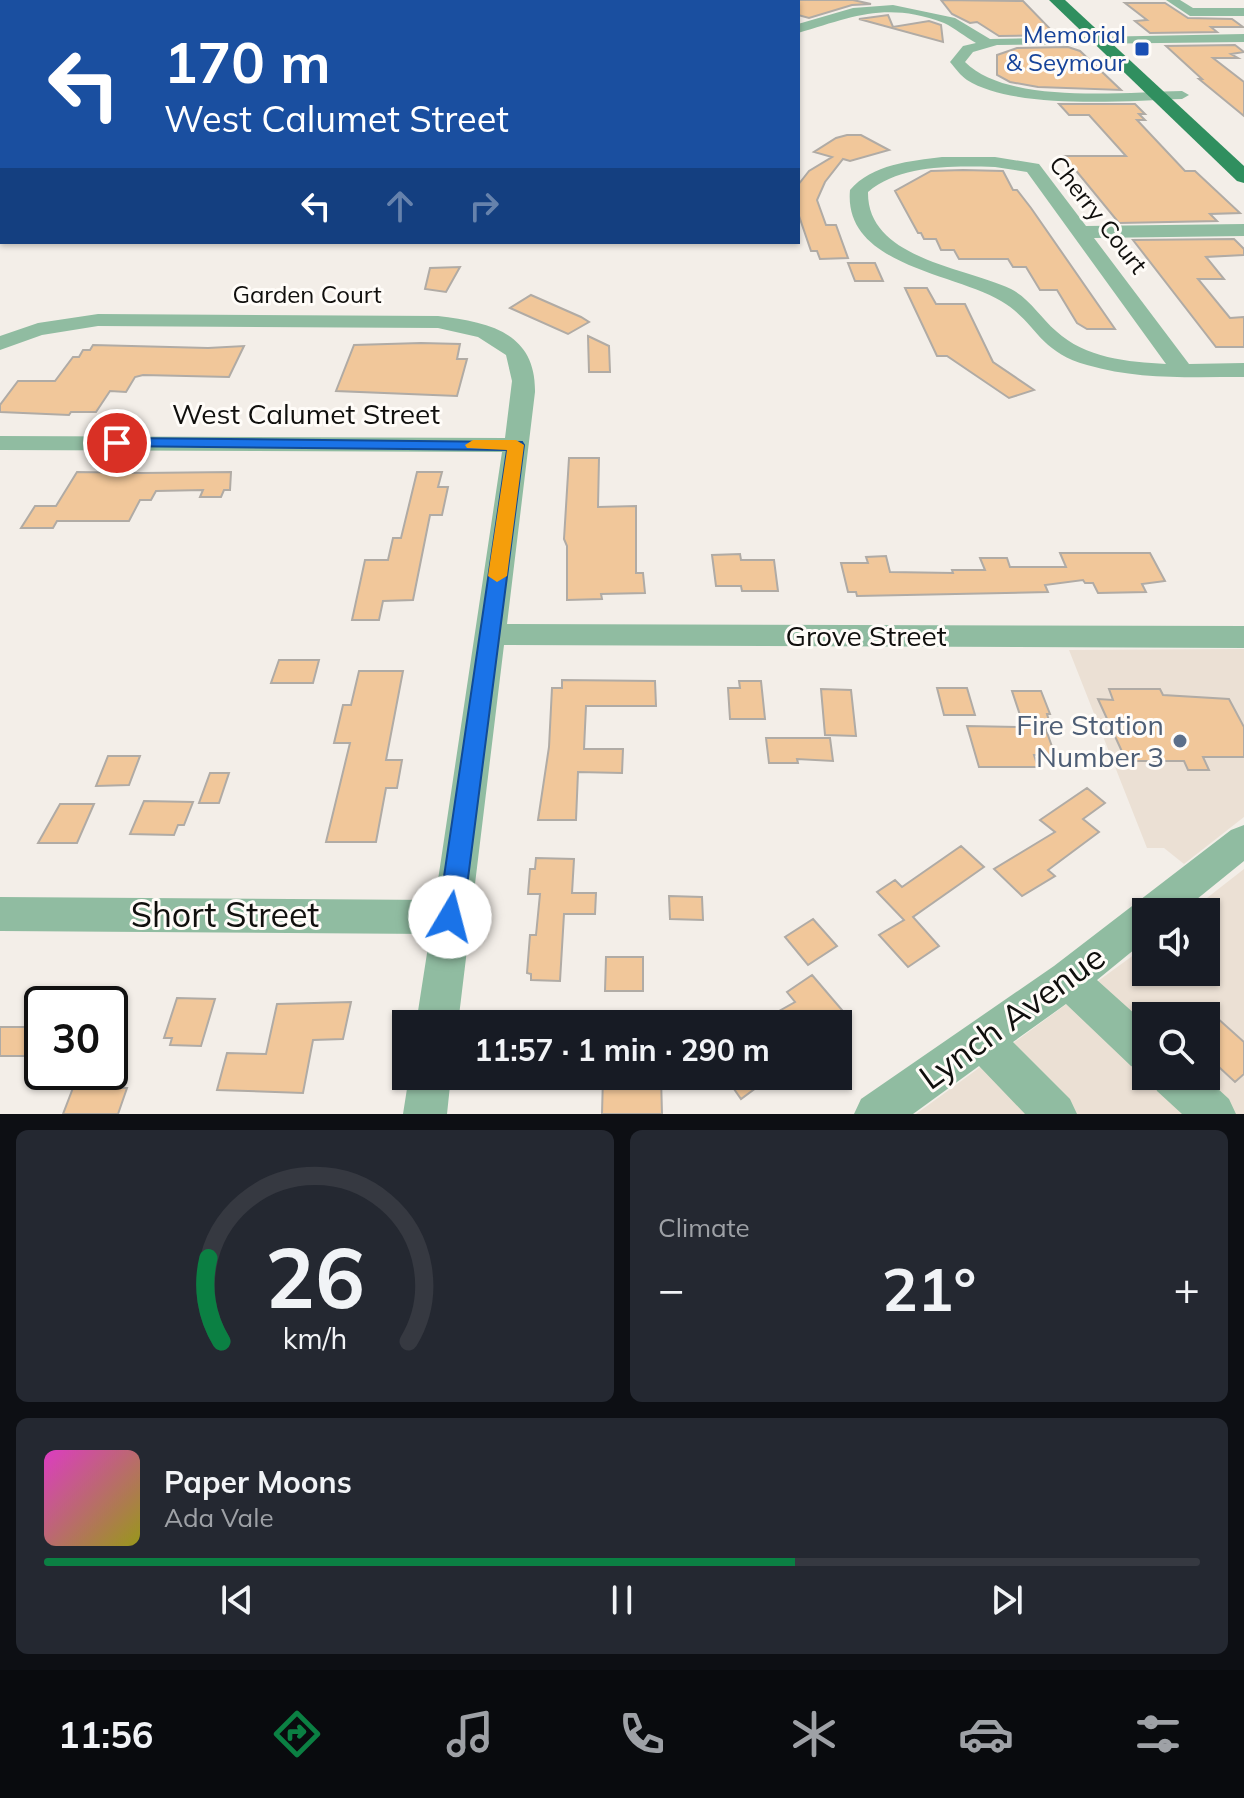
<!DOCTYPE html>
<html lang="en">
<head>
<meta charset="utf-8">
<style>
  body { margin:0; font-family:Mulish,sans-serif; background:#242831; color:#f1f3f6; height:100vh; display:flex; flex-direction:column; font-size:30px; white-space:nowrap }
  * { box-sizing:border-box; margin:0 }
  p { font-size:26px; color:#9ea1a6 }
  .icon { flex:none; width:44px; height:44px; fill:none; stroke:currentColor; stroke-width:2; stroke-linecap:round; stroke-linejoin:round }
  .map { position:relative; height:1114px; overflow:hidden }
  .details { display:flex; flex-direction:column; gap:16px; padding:16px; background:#0d0f14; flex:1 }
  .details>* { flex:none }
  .hud { position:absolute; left:0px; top:0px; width:800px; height:244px; box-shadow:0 2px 6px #0004; background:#1a4fa0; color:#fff; overflow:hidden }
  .fabs { position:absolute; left:1132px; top:898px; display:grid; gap:16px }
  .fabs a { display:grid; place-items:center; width:88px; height:88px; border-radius:0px; background:#171b24; box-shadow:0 2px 6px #0004; font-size:40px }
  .speed { position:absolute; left:24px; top:986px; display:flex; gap:16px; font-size:40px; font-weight:700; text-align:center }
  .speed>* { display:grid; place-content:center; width:104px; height:104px; border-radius:50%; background:#171b24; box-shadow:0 2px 6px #0004; line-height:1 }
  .speed .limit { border:4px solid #111; border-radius:12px; background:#fff; color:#111 }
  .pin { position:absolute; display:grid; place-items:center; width:68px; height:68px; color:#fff; margin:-34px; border:4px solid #fff; border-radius:50%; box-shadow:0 2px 8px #0007 }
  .me { position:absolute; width:88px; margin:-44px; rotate:8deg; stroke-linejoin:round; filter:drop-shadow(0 0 6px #0008) }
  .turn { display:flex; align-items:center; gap:28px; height:168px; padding:0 32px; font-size:36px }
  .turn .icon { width:104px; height:104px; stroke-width:2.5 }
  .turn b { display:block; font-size:56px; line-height:68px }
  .lanes { display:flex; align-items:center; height:76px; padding:0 32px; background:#0003; justify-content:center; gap:40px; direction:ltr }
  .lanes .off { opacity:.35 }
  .big { font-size:60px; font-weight:700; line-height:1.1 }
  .details .card { flex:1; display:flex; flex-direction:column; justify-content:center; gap:12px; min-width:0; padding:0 28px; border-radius:12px; background:#242831 }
  .details .dial { align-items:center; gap:0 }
  .dial svg { height:208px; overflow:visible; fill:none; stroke:#363941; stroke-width:7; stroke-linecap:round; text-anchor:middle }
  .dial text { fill:#f1f3f6; stroke:none }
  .song { display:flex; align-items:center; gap:24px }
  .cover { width:96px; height:96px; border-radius:12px; background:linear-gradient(135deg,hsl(310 70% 55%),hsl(60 70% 35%)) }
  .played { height:8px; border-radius:4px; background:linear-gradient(90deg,#0b8043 65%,#363941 65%) }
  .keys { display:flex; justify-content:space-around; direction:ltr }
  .heat { display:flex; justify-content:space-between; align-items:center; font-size:44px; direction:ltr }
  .details .tiles { flex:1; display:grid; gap:16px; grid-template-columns:1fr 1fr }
  .card:last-child { grid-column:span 2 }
  .trip { position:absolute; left:392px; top:1010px; width:460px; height:80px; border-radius:0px; background:#171b24; box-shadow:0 2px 6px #0004; font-weight:700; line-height:80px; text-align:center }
  .tab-bar { display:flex; height:128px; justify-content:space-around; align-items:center; background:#090b0e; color:#9ea1a6 }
  .tab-bar .icon { width:56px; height:56px }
  .tab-bar .active { color:#0b8043 }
  .tab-bar b { font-size:36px; color:#f1f3f6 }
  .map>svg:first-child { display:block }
  .built { fill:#ebe0d4; fill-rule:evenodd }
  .building { fill:#f1c79a; stroke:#b0aba5; stroke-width:2 }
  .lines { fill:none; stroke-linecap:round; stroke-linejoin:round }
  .path { stroke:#a29e99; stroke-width:2; stroke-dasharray:4 2; stroke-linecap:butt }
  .minor { fill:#90bca1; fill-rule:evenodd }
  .major { fill:#308f5f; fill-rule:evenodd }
  .route { fill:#1a73e8; stroke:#114b97; stroke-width:2 }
  .slow { fill:#f59e0b }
  .transit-dot { fill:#1a4fb4; stroke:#fffcf8; stroke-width:3 }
  .service-dot { fill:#5c6f8a; stroke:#fffcf8; stroke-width:3 }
  .labels { text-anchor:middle; stroke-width:6; stroke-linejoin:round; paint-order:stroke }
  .far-transit-label { font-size:24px; fill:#164399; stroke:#fffcf8; text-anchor:end }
  .far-street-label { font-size:24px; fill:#100f0d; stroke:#fffcf8 }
  .street-label { font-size:28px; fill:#100f0d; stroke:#fffcf8 }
  .service-label { font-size:28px; fill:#4e5e75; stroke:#fffcf8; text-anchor:end }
  .near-street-label { font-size:34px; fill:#100f0d; stroke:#fffcf8 }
</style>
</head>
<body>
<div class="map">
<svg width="1244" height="1114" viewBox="0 0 1244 1114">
  <rect width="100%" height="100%" fill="#f3eee8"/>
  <path class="built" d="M1244 649V817L1184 864 1164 848H1147L1069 650Z
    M1244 869V1114H916L1146 946V972H1206V912H1189ZM1146 1016H1206V1076H1146Z"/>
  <path class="building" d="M768 0H853L871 4 852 5 809 18 798 15V2Z
    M941 0 1023 1 1056 35 999 36 977 22 970 23 952 14Z
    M1125 3H1165L1188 18 1232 19 1243 27H1211L1217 32 1150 33 1135 21 1147 20Z
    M888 15 893 27 929 21 941 25 943 42 859 19Z
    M1235 45 1244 52 1231 54 1238 58H1213L1244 82V116L1199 79H1202L1166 46Z
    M1068 47 1080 51 1121 90 1038 87 1010 82 997 75V55L1017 48Z
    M1059 104H1135L1145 114H1139L1145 120H1137L1185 171H1195L1240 213 1210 214 1217 221 1119 223 1064 156H1126L1089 115H1069Z
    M847 135H861L889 150 850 161 843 159 825 182 817 200 826 225H836L848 258 820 259 817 251H811L798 213V185L809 171 832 157 814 152 836 138Z
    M963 170 1003 171 1013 190H1017L1031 208 1115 329H1087L1077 323 1057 290H1040L1026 267H1013L1008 259H959L954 250H941L936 239H924L921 233H918L895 191 931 171Z
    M1234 239 1244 249V255L1206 257 1224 279H1198L1230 318 1244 317V347H1216L1133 240Z
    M848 263H875L883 281H855Z
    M460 267 446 292 425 289 430 268Z
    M905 288H927L936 304H965L993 362 1034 390 1009 398 947 356H937Z
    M531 295 581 317 589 322 568 334 510 308Z
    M588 336 609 346 610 372H589Z
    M421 343 460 344 457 359H467L457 396 336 391 354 345Z
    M93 345 208 348 244 346 229 377 143 375 135 377 126 392 110 391 96 412H71L69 415 0 412V405L18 381H55L73 357H79L83 350H90Z
    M569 458H599L598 507 636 506V573H643L645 593 601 594 602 599 567 600V546L564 539Z
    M77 472 142 473 231 472 230 490H224L221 497H200L203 490 156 491 151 500H140L129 521H57L53 528H21L35 506H56Z
    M417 472H442L438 487H448L442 515H430L413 600 383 601 379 620H352L365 560H388L393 538H401Z
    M1060 553H1150L1165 581 1142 584 1146 592 1098 593 1093 583H1085L1083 580 1045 585 1048 592 857 596 856 592H848L841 563H868L866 557 886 556 890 572 953 573 952 570H985L980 558H1007L1010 567H1066Z
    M740 554 741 560H774L778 591H742L741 586H716L712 555Z
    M279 660H319L313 683H271Z
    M359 671H403L386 760H402L397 788H386L376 842H326L350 743H334L343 705H351Z
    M562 680 655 681 656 706H586L584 749H623L622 773 578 772 576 820H538L549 747 552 688H562Z
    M739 681H761L765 719H730L728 688H740Z
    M937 688H967L975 715H944Z
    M821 689 851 690 856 736 825 735Z
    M1109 689H1160L1163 695 1229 699 1244 727V757H1203L1209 770H1188L1184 761H1117L1124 756 1098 699 1113 700Z
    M1012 691H1041L1050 714H1047L1050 724H1044L1055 755H1034L1038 767H979L967 726 1024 727Z
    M766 738H830L833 761 797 759 798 763H769Z
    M108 756H140L129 785 96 786Z
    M210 773H229L219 803H199Z
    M1087 788 1105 803 1083 819 1099 832 1048 870 1055 876 1022 896 994 869 1055 832 1040 820Z
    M144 801 193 802 184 825H178L174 835 130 834Z
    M60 804H94L77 843H38Z
    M961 846 984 867 913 917 939 946 908 967 879 935 904 920 877 892 895 880 902 887Z
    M536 858 574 859 572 893H596L595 914H564L560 981 531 980V974L527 973 530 935H536L540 894H528L530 869H535Z
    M669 896 702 897 703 920 670 919Z
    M813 919 837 946 808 965 785 937Z
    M606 957H643V991H605Z
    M812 975 842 1010 821 1024H756L795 1002 787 992Z
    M177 998 215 999 201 1046 170 1045 172 1038H164Z
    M351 1002 343 1039 313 1040 303 1093 217 1090 227 1053 266 1054 277 1004Z
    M1206 1008 1244 1042V1074L1235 1082 1206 1055Z
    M0 1027H42V1056H0Z
    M603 1076 661 1077 662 1114H602Z
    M725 1076H772L741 1099Z
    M73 1088H127L118 1114H63Z"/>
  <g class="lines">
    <path class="path" d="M236 0 246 2
      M159 2 166 0"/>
    <path class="minor" d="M107 0H124L106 2Z
      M717 0H734L716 2Z
      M1166 0H1180L1193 8H1244V16H1190Z
      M893 5 955 18 990 39 1244 34V42L997 45 973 52 965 62C1008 105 1124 92 1182 91L1189 95 1182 99C1125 101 1015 110 967 80 961 76 955 68 950 62L963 46 976 43C965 37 955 28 944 23 886 1 852 17 798 33V24L853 8Z
      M0 32H2L0 41Z
      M942 157H995L1039 164 1086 226 1244 224V236L1094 238 1189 364 1244 363V377C1191 377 1138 380 1087 365 1037 351 1037 322 1001 301 955 273 843 266 850 190 872 164 911 161 942 157ZM995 167 1027 172 1166 364C1128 362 1085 358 1056 331 1040 317 1030 299 1011 289 965 267 867 259 868 192 901 164 954 166 995 167Z
      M98 314 438 316C488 322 536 332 535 392L507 624 1244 626V648L504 645 458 1024H416L430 934 0 931V897L435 900 502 452 0 450V436L505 438 512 381 506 355 478 337 438 328 98 326 42 335 0 350V336L38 323Z
      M1244 825V861L1181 912H1146V940L1097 980 1146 1024V1072L1131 1066 1066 1004 1013 1042 1070 1099 1077 1114H1025L979 1066 913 1114H854L861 1099 1054 966 1231 830Z
      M409 1076H451L447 1114H403Z
      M1151 1076H1204L1229 1099 1236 1114H1182L1157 1091Z"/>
    <path class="major" d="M1049 0H1065L1244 166V183L1237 181Z"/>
  </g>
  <path class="route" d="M117 438 522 442 524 445 463 917 459 924 450 927 441 924 438 917 507 450 111 446 109 443Z"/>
  <path class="slow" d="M473 440H516L524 445 507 576 497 582 488 576 507 450 467 448 465 445Z"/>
  <rect class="transit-dot" x="1134" y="41" width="16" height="16" rx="4"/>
  <circle class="service-dot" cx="1180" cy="741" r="8"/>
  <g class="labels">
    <g class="far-transit-label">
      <text x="1126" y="43">Memorial<tspan x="1126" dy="28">&amp; Seymour</tspan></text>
    </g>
    <g class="far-street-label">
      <text transform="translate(1098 215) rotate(52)" y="8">Cherry Court</text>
      <text x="307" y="303">Garden Court</text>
    </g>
    <g class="street-label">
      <text x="306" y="424">West Calumet Street</text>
      <text x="866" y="646">Grove Street</text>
    </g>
    <g class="service-label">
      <text x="1164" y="735">Fire Station<tspan x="1164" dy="32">Number 3</tspan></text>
    </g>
    <g class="near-street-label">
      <text x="225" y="927">Short Street</text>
      <text transform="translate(1012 1017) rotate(-36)" y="12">Lynch Avenue</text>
    </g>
  </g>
</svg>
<div class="fabs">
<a><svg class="icon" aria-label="sound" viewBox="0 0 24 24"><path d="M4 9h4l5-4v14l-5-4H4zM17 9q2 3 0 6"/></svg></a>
<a><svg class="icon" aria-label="search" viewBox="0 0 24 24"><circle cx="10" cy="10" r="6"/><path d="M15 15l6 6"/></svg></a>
</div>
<div class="speed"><div class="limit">30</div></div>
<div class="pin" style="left:117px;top:443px;background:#d93025"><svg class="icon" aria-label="arrive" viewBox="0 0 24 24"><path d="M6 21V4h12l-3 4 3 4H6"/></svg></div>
<svg class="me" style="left:450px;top:917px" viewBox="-20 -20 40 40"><circle r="19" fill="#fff"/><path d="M0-13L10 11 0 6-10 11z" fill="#1a73e8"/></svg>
<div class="trip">11:57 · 1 min · 290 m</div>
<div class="hud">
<div class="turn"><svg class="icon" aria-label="left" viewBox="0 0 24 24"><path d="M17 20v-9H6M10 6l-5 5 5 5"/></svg><div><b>170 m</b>West Calumet Street</div></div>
<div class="lanes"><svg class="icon" aria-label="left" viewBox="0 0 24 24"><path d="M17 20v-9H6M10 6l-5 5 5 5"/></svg><svg class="icon off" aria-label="ahead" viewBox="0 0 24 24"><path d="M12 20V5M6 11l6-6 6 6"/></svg><svg class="icon off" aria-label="right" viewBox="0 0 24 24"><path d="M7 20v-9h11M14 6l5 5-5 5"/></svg></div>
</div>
</div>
<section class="details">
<div class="tiles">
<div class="card dial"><svg viewBox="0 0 100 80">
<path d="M14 69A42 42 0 1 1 86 69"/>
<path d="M14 69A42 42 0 0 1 9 37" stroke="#0b8043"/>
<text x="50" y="56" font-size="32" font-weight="700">26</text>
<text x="50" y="72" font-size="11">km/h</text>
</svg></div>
<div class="card"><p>Climate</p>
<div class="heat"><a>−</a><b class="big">21°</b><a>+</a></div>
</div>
<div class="card">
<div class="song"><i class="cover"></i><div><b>Paper Moons</b><p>Ada Vale</p></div></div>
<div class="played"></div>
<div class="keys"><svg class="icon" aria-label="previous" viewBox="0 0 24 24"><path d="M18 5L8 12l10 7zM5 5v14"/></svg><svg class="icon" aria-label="pause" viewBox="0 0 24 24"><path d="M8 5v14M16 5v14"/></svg><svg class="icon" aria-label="next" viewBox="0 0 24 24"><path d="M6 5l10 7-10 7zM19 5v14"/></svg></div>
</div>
</div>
</section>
<nav class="tab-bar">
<b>11:56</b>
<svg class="icon active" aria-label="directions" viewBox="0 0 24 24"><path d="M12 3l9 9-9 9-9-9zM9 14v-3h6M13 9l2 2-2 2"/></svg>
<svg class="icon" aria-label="music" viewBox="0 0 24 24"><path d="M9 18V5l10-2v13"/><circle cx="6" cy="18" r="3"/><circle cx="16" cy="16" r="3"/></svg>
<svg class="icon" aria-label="phone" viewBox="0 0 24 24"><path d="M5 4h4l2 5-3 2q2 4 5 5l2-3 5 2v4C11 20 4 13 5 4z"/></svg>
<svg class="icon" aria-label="climate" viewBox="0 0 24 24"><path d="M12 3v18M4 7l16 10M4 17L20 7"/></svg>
<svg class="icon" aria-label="car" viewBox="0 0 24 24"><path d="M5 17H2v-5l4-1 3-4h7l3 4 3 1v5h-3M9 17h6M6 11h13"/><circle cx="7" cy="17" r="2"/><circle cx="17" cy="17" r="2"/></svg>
<svg class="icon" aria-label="filters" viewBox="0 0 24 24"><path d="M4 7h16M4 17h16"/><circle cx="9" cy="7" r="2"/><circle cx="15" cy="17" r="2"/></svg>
</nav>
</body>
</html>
